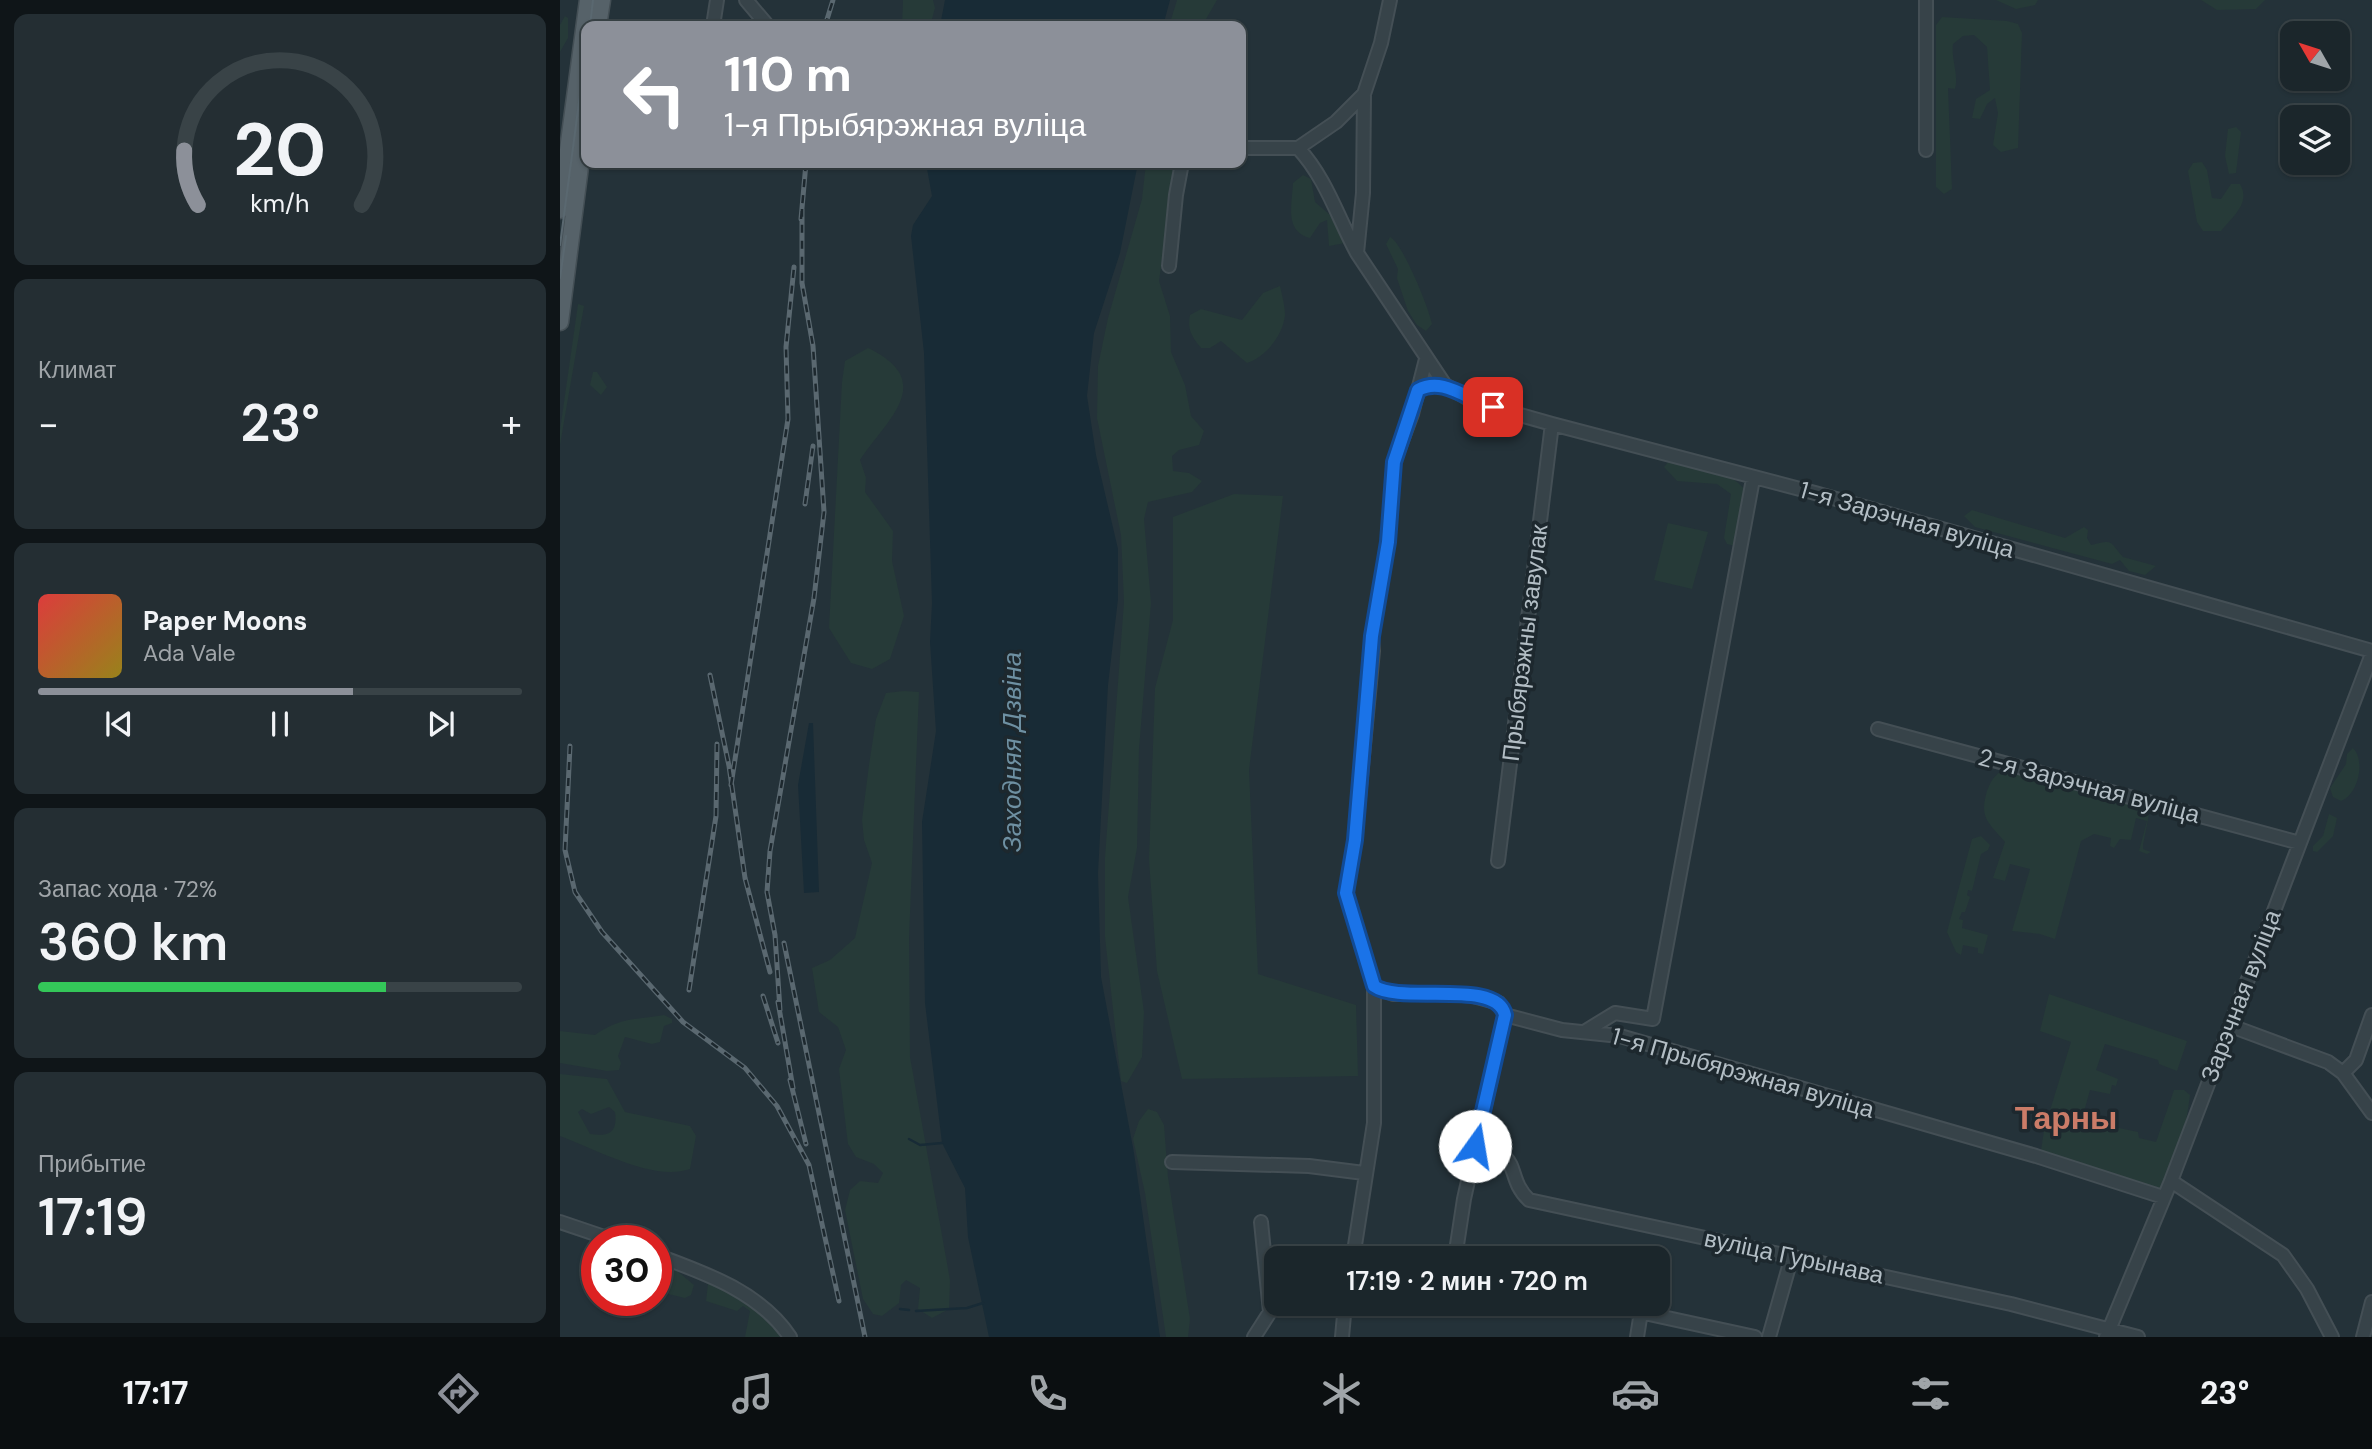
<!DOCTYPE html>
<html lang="ru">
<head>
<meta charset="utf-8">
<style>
  body { margin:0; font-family:"DM Sans",sans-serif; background:#242e33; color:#f1f3f6; height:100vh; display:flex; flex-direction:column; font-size:26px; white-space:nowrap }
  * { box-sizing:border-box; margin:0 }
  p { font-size:23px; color:#a0a5a9 }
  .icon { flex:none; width:38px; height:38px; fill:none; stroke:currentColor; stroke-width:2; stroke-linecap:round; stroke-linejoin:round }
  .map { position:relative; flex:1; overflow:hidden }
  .side { display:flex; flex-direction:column; gap:14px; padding:14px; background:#0f1518; width:560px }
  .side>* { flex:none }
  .guide { position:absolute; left:21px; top:21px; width:665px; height:147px; border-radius:14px; box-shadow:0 2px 5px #0004,0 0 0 2px #394347; background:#8c9099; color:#fff; overflow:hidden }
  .needle { width:46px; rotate:309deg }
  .controls { position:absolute; left:1720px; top:21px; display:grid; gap:14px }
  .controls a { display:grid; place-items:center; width:70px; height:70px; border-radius:14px; background:#1b262b; box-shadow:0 2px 5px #0004,0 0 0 2px #394347; font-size:35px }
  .speed { position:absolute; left:21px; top:1225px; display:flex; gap:14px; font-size:35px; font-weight:700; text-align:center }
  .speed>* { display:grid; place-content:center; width:91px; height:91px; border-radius:50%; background:#1b262b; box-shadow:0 2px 5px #0004,0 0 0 2px #394347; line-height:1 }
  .speed .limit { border:10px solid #d22; background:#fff; color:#111 }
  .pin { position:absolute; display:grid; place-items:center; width:60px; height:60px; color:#fff; margin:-30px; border-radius:14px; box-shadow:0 4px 10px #0006 }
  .me { position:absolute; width:77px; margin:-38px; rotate:13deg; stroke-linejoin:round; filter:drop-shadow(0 0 5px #0008) }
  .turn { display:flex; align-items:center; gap:24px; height:147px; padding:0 28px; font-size:32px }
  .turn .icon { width:91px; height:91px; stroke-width:2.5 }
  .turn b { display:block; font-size:49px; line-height:60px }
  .big { font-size:52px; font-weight:600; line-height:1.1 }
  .side .card { flex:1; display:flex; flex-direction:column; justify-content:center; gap:10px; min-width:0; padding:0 24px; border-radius:14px; background:#242e33 }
  .side .dial { align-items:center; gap:0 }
  .dial svg { height:182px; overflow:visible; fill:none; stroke:#394347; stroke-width:7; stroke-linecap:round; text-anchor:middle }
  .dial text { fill:#f1f3f6; stroke:none }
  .song { display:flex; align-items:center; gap:21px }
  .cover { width:84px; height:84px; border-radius:10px; background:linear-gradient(135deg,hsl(0 70% 55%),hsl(50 70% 35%)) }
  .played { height:7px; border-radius:4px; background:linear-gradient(90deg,#8c9099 65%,#394347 65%) }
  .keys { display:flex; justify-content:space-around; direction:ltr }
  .heat { display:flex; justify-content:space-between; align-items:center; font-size:38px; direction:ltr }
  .charge { height:10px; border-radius:5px; background:linear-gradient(90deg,#34c759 72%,#394347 0) }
  .trip { position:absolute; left:704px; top:1246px; width:406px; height:70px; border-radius:14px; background:#1b262b; box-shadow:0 2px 5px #0004,0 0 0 2px #394347; font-weight:600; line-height:70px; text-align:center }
  .tab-bar { display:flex; height:112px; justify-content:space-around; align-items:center; background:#0b0f11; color:#a0a5a9 }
  .tab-bar .icon { width:49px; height:49px }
  .tab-bar .selected { color:#8c9099 }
  .tab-bar b { font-size:32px; color:#f1f3f6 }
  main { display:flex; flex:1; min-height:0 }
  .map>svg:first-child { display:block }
  .green { fill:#263a38; fill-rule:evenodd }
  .water { fill:#182b36 }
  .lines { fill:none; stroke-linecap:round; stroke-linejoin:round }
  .stream { stroke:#182b36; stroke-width:2.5 }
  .minor-casing { stroke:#444f55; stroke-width:16 }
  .major-casing { stroke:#444f55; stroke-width:19 }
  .minor { stroke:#374349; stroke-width:12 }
  .major { stroke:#566269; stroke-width:16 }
  .tram { stroke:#5a6870; stroke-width:2 }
  .rail-casing { stroke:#5a6870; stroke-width:5 }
  .rail { stroke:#1d282e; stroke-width:2.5; stroke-dasharray:8; stroke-linecap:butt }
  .route-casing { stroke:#114b97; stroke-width:18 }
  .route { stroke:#1a73e8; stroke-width:12 }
  .labels { text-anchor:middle; stroke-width:7; stroke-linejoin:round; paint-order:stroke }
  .street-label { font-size:24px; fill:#b3bec5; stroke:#1d282e }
  .water-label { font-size:26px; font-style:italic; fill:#6e90a2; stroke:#1d282e }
  .district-label { font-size:32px; font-weight:bold; fill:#cb7c68; stroke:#1d282e }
</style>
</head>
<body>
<main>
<section class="side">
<div class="card dial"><svg viewBox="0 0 100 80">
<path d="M14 69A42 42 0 1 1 86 69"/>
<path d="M14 69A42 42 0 0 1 8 45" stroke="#8c9099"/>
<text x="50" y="56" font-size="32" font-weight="700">20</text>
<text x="50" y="72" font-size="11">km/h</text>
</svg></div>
<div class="card"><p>Климат</p>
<div class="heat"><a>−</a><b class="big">23°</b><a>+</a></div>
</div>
<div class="card">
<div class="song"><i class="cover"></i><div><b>Paper Moons</b><p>Ada Vale</p></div></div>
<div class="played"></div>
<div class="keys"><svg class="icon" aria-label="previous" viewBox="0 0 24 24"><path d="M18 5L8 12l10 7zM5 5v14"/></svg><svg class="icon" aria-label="pause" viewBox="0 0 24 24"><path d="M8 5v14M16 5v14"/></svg><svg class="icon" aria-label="next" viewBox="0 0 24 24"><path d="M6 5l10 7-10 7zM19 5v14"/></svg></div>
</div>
<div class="card"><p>Запас хода · 72%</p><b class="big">360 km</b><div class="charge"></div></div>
<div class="card"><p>Прибытие</p><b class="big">17:19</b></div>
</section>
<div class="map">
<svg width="1812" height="1337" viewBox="0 0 1812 1337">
  <rect width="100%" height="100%" fill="#243239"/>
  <path class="green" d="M343 0H373L375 8 370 26H342Z
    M617 0H657L642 26H609Z
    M1436 0H1478L1475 5 1456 9Z
    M1641 0H1705L1696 9 1657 10Z
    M5 16 8 18V38L0 52V25Z
    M1382 17 1447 21 1458 24 1462 33 1458 148 1441 152 1433 145 1438 113 1435 98 1427 104 1420 119 1412 118 1416 99 1430 90 1427 47 1414 35 1403 36 1393 44C1391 59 1399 75 1395 89L1388 88 1392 189 1384 194 1376 187V25Z
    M1676 127 1681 132 1676 173 1669 174 1665 156 1668 129Z
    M1642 162 1647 170 1652 198 1661 199 1671 184H1680C1691 203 1673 216 1661 231H1643L1637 222 1628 171 1633 163Z
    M586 163H616L599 281 610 316 611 352 625 385 631 416 644 431 639 445 619 450 612 456 613 471 629 473 642 481 632 492 588 502 584 519 591 603 579 749 577 848 568 897 584 1012 582 1057 567 1083 561 1081 545 937V857L564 602 561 535 537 418 538 366 548 318 582 199Z
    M743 175 751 179 755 202C769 214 782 223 785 243L769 246 767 220 760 223 750 238C724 231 732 205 733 183Z
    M830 237C842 242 869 308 872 324L866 331 857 325 848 311 837 278 838 269 826 244Z
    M720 286C722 295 725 306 725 315 723 336 705 357 687 363L661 341 650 348H641C632 337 627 329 630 315L641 309 682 320 703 293Z
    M18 304 24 306 0 445V430Z
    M308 348C379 382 325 421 300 460L306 478 305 492 333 531 332 561 344 616 330 659 312 669 291 663 269 628 282 382 285 361Z
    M33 372H37L47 387 41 395 30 385Z
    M1109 461C1132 466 1169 469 1184 489L1175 546 1167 544 1164 538 1171 494 1157 484 1117 481 1104 467Z
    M674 494 723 496 689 770 698 974 796 1005 798 1076 622 1079 597 971 589 860 595 688 613 620V517Z
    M1412 510 1505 538 1524 527 1528 530 1527 538 1531 545C1554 539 1549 541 1563 557L1596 566 1585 575 1569 571 1560 560 1552 564 1415 527 1404 516Z
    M1108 523 1148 532 1132 589 1094 580Z
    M344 691 359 692 349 938 350 1057 390 1280 389 1309 372 1318 358 1309 360 1288 346 1280 341 1285 339 1303 322 1316 313 1314 303 1299 285 1210 290 1190 300 1181 318 1183 323 1173 314 1164 296 1157 288 1144 279 1069 286 1050 278 1027 259 1012 252 968 270 960 295 938 312 863 304 840 302 820 309 765 316 719 326 693Z
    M1793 748C1806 761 1798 795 1781 801L1773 797 1770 788 1786 764 1787 754Z
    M1444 769 1598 811 1597 814H1589L1583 845V849L1591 852 1587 854 1579 851 1587 821 1576 818 1571 840 1560 839 1554 848 1550 846 1551 838 1534 834 1521 841 1495 939 1480 934 1452 931 1470 869 1450 864 1445 881 1433 878 1445 842C1428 822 1419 818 1427 791 1431 780 1434 776 1444 769Z
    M1769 814 1777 818 1773 836 1757 852 1753 851V846L1763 836Z
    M1421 836 1430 845 1428 850 1421 854 1412 891 1408 890 1407 895 1410 897 1405 912H1402L1399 919 1403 920 1402 928 1428 935 1423 954 1418 953V948L1403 945 1401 955 1396 952 1387 932 1412 839Z
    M1489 994 1627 1041 1617 1071 1599 1064 1598 1060 1545 1044 1536 1070 1558 1079 1556 1086 1552 1085 1550 1094 1530 1090 1523 1115 1526 1121 1578 1132 1579 1138 1596 1142 1614 1090H1624L1630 1095C1626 1128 1617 1165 1599 1193L1480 1158 1484 1130 1511 1042 1480 1031Z
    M104 1015 112 1019V1023L104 1026 100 1042 92 1044 65 1037 58 1056 61 1063 59 1070 47 1071 0 1063V1031L35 1035C61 1017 74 1020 104 1015Z
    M0 1074 47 1079 65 1112 130 1126 136 1136 130 1169C93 1182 36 1149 0 1136ZM49 1107 55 1112C58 1132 49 1137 30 1134L18 1112 22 1109 31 1114Z
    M588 1109 597 1112 604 1125 608 1177 630 1319 628 1337H606L585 1193 573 1139 579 1121Z
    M96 1262 116 1270 134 1285 131 1295 125 1298 96 1291Z
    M155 1283 193 1307 222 1337H185L190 1311 183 1306 177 1311 146 1301 148 1284Z"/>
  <path class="water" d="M385 0H610L603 26H380Z
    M366 163H578L560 253 534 333 527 396 536 455 558 549V599L548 685 538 873 541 977 574 1153 600 1337H429L408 1237 405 1188 382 1143 365 1003 362 822 376 731 370 642 372 603 364 353 351 236 353 225 372 196Z
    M249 723H253L259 892 244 893 238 785Z"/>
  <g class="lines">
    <path class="stream" d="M349 1139 360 1145 382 1143
      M340 1309 349 1310
      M356 1311 407 1308 423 1303"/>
    <defs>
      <path id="minor" d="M186 0 208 26
        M830 0 821 43 804 94 803 193 797 253 885 385 914 402 992 424 1255 493 1812 651
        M1366 0V150
        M153 26 157 0
        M681 148H738C766 178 778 218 797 253
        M738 148 776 122 804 94
        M609 266 616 195 622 163
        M1318 729 1740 843
        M938 861 992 424
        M814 986 833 994H906L939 1003 945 1015 1002 1030 1060 1036 1476 1156 1603 1197
        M1671 1026 1768 1062 1783 1073 1812 1113
        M1024 1032 1055 1013 1093 1019 1193 479
        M1783 1073 1796 1060 1812 1015
        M915 1146C966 1154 943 1175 969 1200L1451 1304 1578 1337
        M612 1162 749 1166 804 1173
        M1611 1181 1723 1255 1747 1289 1772 1337
        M0 1222 56 1241
        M795 1250 833 1258
        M96 1255C145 1273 200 1292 230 1337
        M793 1258 814 1123V986L786 893 795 840 813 651 812 636 828 542 834 462 852 414 866 359
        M895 1258 904 1199 945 1015
        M1043 1304 1195 1337
        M694 1337 710 1312 701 1222
        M782 1337 785 1304
        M1077 1337 1081 1312
        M1209 1337 1232 1256
        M1546 1337 1611 1181 1812 654
        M1803 1337 1812 1302"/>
      <path id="major" d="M38 26 42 0
        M0 210 28 0
        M0 322 26 120"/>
    </defs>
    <use href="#minor" class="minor-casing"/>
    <use href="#major" class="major-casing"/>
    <use href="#minor" class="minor"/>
    <use href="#major" class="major"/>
    <path class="tram" d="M30 26 33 0
      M0 245 26 50
      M0 278 6 236"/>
    <defs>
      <path id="rail" d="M265 26 273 0
        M241 219 246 163
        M245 504 253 446
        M150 675 169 766 185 878 210 972
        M10 746 5 850 15 892 42 932 123 1022 185 1068 217 1106 249 1165 279 1301
        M171 785 228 419 226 347 234 267
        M224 943 305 1337
        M129 990 156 816 157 744
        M203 996 218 1043
        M218 1002 233 1088
        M220 1010 215 935 207 892 210 851 254 598 264 512 253 346 242 283V209
        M230 1080 246 1144"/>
    </defs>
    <use href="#rail" class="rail-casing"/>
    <use href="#rail" class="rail"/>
  </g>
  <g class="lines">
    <defs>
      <path id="route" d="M915 1146 945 1015C937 978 840 1005 814 986L786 893 795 840 812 636 828 542 834 462 858 390C883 376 907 400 933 407"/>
    </defs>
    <use href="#route" class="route-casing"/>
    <use href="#route" class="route"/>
  </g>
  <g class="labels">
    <g class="street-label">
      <text transform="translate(1347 520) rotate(16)" y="8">1-я Зарэчная вуліца</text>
      <text transform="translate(965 643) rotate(-83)" y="8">Прыбярэжны завулак</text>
      <text transform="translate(1529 786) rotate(15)" y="8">2-я Зарэчная вуліца</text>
      <text transform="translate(1681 996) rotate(-69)" y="8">Зарэчная вуліца</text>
      <text transform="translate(1183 1073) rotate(16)" y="8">1-я Прыбярэжная вуліца</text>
      <text transform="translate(1234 1257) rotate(12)" y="8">вуліца Гурынава</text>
    </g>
    <g class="water-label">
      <text transform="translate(452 752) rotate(-90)" y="9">Заходняя Дзвіна</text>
    </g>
    <g class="district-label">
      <text x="1506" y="1129">Тарны</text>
    </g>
  </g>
</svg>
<div class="controls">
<a><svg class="needle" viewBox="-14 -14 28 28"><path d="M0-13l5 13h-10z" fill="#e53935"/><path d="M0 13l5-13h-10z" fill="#a0a5a9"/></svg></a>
<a><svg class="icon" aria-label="layers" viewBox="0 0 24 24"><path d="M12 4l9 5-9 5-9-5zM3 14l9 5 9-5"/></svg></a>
</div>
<div class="speed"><div class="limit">30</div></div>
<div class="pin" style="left:933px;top:407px;background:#d93025"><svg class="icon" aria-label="arrive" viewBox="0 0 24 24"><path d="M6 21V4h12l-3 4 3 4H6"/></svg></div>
<svg class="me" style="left:915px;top:1146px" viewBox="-20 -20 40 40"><circle r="19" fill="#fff"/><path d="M0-13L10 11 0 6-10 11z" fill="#1a73e8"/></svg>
<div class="trip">17:19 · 2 мин · 720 m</div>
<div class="guide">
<div class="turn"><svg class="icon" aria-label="left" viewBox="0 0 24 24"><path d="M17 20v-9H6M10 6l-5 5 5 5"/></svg><div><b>110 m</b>1-я Прыбярэжная вуліца</div></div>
</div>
</div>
</main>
<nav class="tab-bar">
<b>17:17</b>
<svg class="icon selected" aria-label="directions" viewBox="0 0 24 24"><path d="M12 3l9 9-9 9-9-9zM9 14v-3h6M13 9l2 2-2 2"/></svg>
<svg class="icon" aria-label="music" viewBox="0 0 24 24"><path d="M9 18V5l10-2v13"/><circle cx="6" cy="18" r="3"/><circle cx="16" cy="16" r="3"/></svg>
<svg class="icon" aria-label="phone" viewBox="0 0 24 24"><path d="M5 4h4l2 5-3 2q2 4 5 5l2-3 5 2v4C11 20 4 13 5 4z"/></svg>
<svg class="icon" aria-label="climate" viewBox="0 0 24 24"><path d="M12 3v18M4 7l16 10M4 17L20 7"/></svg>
<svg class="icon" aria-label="car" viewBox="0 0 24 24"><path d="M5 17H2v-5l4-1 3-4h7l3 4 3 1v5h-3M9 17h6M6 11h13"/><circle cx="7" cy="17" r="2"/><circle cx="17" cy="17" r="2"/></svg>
<svg class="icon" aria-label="filters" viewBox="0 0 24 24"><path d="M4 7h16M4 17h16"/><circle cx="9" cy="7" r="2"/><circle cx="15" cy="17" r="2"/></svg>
<b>23°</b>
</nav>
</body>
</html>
